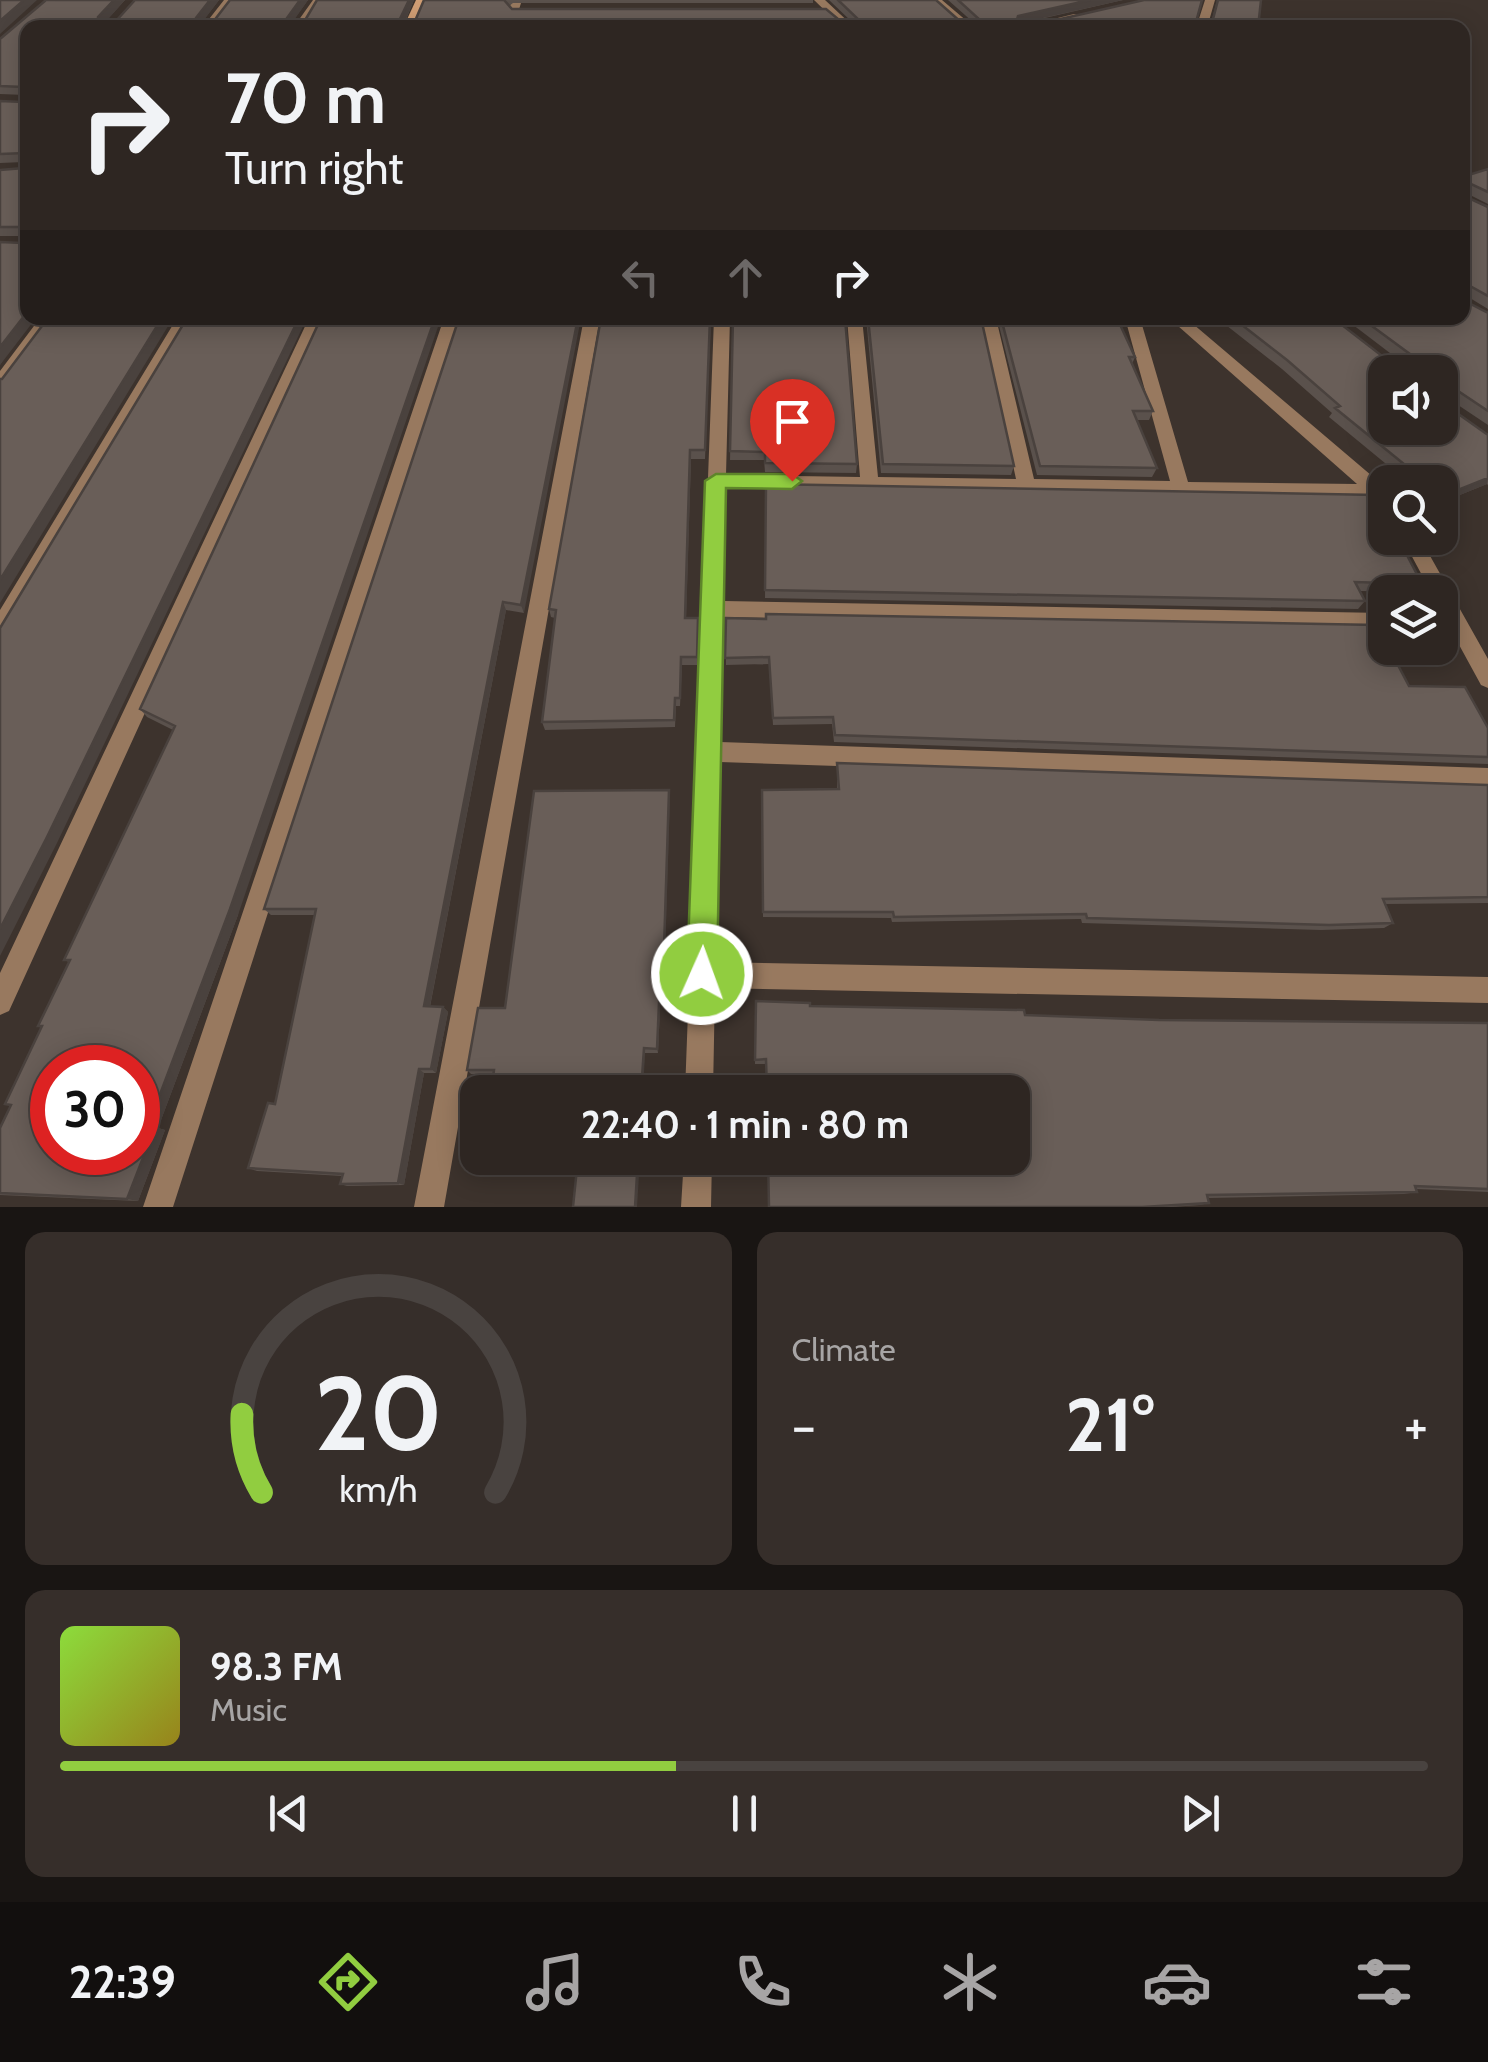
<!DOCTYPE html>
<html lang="en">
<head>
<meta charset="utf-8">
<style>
  body { margin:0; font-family:Cabin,sans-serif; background:#362e2a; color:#f1f3f6; height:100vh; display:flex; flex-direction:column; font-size:38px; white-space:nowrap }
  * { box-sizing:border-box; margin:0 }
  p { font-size:32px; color:#a7a5a5 }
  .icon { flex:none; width:55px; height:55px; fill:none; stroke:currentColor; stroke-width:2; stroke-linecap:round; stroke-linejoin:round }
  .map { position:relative; height:1207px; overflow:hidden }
  .panel { display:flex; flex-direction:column; gap:25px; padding:25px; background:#191513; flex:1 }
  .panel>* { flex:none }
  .banner { position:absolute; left:20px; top:20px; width:1450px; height:305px; border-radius:20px; box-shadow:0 5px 25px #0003,0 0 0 2px #494340; background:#2e2622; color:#f1f3f6; overflow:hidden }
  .controls { position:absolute; left:1368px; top:355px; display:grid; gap:20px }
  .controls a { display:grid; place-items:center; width:90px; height:90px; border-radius:20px; background:#2e2622; box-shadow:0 5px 25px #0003,0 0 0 2px #494340; font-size:50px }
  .speed { position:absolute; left:30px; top:1045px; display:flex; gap:20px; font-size:50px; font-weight:700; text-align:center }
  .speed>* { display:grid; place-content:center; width:130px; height:130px; border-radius:50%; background:#2e2622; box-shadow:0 5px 25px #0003,0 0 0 2px #494340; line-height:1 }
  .speed .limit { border:15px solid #d22; background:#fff; color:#111 }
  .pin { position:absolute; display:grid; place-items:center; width:85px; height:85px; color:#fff; margin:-102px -42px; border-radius:50% 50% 50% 0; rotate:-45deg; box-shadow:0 0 10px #0007 }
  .pin .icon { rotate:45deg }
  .me { position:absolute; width:110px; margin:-55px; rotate:2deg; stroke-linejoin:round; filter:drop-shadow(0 0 8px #0008) }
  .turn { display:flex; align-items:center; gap:35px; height:210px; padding:0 40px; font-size:45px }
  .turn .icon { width:130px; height:130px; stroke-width:2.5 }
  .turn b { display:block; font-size:70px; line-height:85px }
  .lanes { display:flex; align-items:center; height:95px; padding:0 40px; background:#0003; justify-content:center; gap:50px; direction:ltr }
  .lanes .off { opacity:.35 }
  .big { font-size:75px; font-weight:800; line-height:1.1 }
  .panel .card { flex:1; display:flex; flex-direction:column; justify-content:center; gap:15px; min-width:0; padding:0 35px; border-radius:20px; background:#362e2a }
  .panel .dial { align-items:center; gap:0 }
  .dial svg { height:260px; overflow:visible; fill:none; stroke:#494340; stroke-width:7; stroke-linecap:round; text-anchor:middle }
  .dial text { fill:#f1f3f6; stroke:none }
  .song { display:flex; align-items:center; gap:30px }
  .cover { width:120px; height:120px; border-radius:15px; background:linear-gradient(135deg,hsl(90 70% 55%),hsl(50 70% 35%)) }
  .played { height:10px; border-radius:5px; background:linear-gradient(90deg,#91cd40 45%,#494340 45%) }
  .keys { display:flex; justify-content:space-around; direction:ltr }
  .heat { display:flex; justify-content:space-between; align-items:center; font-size:55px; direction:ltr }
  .panel .tiles { flex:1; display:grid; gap:25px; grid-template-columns:1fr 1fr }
  .card:last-child { grid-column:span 2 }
  .trip { position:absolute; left:460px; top:1075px; width:570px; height:100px; border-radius:20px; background:#2e2622; box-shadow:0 5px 25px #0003,0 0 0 2px #494340; font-weight:800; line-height:100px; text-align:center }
  .menu { display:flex; height:160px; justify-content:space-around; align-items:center; background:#120f0e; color:#a7a5a5 }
  .menu .icon { width:70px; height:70px }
  .menu .current { color:#91cd40 }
  .menu b { font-size:45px; color:#f1f3f6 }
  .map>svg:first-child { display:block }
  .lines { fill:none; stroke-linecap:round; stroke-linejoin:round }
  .street { fill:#98795f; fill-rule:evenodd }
  .secondary { fill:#d09e74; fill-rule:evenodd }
  .wall { fill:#5a514c }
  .shaded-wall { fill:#4a423e }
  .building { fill:#695e58; stroke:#4a423e; stroke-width:2.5; fill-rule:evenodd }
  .route { fill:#91cd40; stroke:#5e852a; stroke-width:2.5 }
</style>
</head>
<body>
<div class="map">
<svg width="1488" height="1207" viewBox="0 0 1488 1207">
  <rect width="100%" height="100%" fill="#3d332d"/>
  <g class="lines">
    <path class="street" d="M224 0H234L213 28H202Z
      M313 0H323L304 28H293Z
      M512 0H522L513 28H502Z
      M814 0H825L855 28H843Z
      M931 0H942L975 28H963Z
      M1205 0H1215L1207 28H1196Z
      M1074 14 1078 15V19L1040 28H1017Z
      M40 318H56L6 386 0 387V371Z
      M177 318H193L7 634 0 636V610Z
      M309 318H325L9 1011 0 1015V973Z
      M444 318H460L173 1207H143Z
      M584 318H600L444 1207H414Z
      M714 318H730L726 475 860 477 847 318H862L878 477 1016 479 981 318H996L1034 479 1170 481 1125 318H1140L1188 482 1357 484 1169 318H1186L1385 487V498L1379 500 726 488 724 601 1385 613V629L723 617 720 742 1488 768V788L720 762 716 962 1488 977V1003L715 988 713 1092H685Z
      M1402 538H1420L1488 659V688L1481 685 1440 610V592H1431Z
      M684 1158H712L711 1207H681Z"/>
    <path class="secondary" d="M416 0H426L414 28H403Z"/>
  </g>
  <path class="wall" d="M46 0H125L105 22H115L135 0H219L202 22H213L230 0H308L292 22H304L317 0H414L405 22 415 21 424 0H813V3H513L509 6 512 9 844 24 852 22 829 0H936L962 23H974L948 0H1123L1023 23H1211L1217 0H1261L1258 28H28V318L0 365 24 236H0V170L23 168 24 162 0 163V101L23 102 25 95 0 94V39Z
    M1488 169V204L1464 192V196L1488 207V309L1465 295V301L1488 313V425L1443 395V403L1488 435V485L1487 484 1440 503V482H1408L1329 417 1332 413 1282 369 1217 318H1333L1395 366H1407L1344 318H1462V177Z
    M321 318 238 915 158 1128 165 1130 138 1201 0 1195V1128L10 1106 5 1104 41 1028 38 1026 69 962 64 960 173 730 147 717 140 709Z
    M459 318 524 613 506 610 430 1007H443L448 1012 436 1073H424L404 1185 347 1186 340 1184 342 1176 257 1171 248 1168 275 1104 315 915H271L264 909Z
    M601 318H711L705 459H691L686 618 699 626 697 665H682L680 706H676L675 727 545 730 542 722 555 618 551 617 549 609Z
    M733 318 857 464 856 473 765 472 764 460H730Z
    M866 318H981L1014 466 1011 475 881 473Z
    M997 318H1117L1135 357 1132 364 1153 411 1149 420H1137L1157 468 1152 477 1037 475Z
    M766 484 1422 584 1414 592 1360 591 1365 601 1358 609 765 598Z
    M726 618 1409 686 1488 728V764L834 742 832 724 773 725 769 664 726 665Z
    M837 763 1488 785V903L1385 904 1393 923 1384 928 1321 930 1082 923 1081 919 892 922 891 918 763 917 762 790 837 789Z
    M669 790 664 985 661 984 658 1053H645L493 1074H471L467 1070 505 1008Z
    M756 1001 810 1006 1159 1020 1488 1023V1192L1416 1189 1417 1192 1404 1194 1208 1198 1209 1203 1200 1205 1171 1207H769L766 1064H755Z"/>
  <path class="shaded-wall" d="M24 0H37L0 34V21Z
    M114 0H125L102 26 98 22V17Z
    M210 0H219L198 28 196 18Z
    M300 0H308L290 26 287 18Z
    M409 0H414L402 28 398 23Z
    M1090 0H1123L1016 24 1018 16Z
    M28 311V318H36L0 365V347Z
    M162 318H173L0 603V580Z
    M299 318H307L57 843 0 956V929Z
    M435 318H441L238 915 158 1128 165 1130 138 1201 127 1199 148 1126Z
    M578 318H581L524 613 521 605Z
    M1488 478 1487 484 1440 503V500L1443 496Z
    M503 602 506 610 429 1011 424 1006Z
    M669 790 670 797 664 985 663 980Z
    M660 980 661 984 658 1053 657 1049Z
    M443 1007 448 1012 436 1073 431 1069Z
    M644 1048 645 1053 643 1092H641Z
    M419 1069 424 1073 404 1185 398 1183Z
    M638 1158H640L637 1207H635Z"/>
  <path class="building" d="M0 0H24L0 21Z
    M46 0H114L98 17V22H115L135 0H210L196 18V23L213 22 230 0H300L287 18 288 23 304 22 317 0H409L398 23 415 21 424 0H504L512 9H826L844 24 859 20 838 0H936L962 23 976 24 980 20 958 0H1090L1018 16 1016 23H1043L1144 0H1202L1196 22 1212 23 1218 0H1261L1258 28H28V311L0 347V242L22 243 26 231 22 227H0V170L23 168 25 153 0 154V101L23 102 27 90 23 87 0 86V39Z
    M1488 169V192L1469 183 1465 184 1464 196 1488 207V296L1470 286 1465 287V301L1488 313V411L1449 385 1443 388V403L1488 435V478L1443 496 1440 494V482H1426L1335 408 1340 406 1287 360 1233 318H1333L1395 366 1418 365V360L1361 318H1462V177ZM1385 372H1440V428H1385Z
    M48 318H162L0 580V379H2Z
    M187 318H299L47 837 0 929V628Z
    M321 318H435L230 909 148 1126 155 1127 127 1199 0 1193V1128L11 1105 5 1104 42 1026H38L70 960H64L175 726 140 709ZM52 1068H138V1152H52Z
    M459 318H578L521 605 503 602 424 1006 443 1007 431 1069H419L398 1183 340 1184 343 1174 248 1168 268 1103 275 1104 316 909H264Z
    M601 318H710L705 450H690L685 618H698L697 657H681L680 698H675L674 720 542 722 556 610 549 609Z
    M733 318H845L857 464 765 463V452L730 451Z
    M868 318H981L1014 466 883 464Z
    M1001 318H1117L1135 357H1129L1153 411H1133L1157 468 1040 466Z
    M766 484 1377 495 1385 511V538H1398L1422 584 1355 582 1365 601 765 590Z
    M766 614 1377 625 1385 640V648H1389L1409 686 1465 687 1488 728V757L835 735 833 717 773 718 769 657 725 658 726 618 766 619Z
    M837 763 1488 785V897L1383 899 1393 923 1329 925 1087 918 1086 914 894 917 893 912H763L762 790 839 789Z
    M669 790 663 980H660L657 1049 644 1048 641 1092H491L494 1070H467L478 1008H505L534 791Z
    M756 1001 810 1003V1006L1024 1010 1025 1015 1159 1020 1488 1023V1189L1415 1186 1417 1192 1207 1195 1209 1203 1142 1207H769L768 1158H1012V1092H767L766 1059 755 1060Z
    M578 1158H638L635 1207H573Z"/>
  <path class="route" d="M716 474H792L802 481 792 489 726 488 717 974 712 985 702 989 692 985 687 974 705 481Z"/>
</svg>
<div class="controls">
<a><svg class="icon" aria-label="sound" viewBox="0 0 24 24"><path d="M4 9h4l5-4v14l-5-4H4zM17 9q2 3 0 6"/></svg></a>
<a><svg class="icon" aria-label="search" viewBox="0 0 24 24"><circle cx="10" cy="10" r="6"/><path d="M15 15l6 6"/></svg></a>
<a><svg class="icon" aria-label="layers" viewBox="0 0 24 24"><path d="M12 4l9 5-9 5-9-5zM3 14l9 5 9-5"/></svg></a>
</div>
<div class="speed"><div class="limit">30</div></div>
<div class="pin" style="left:792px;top:481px;background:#d93025"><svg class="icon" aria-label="arrive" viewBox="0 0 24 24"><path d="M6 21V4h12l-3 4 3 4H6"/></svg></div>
<svg class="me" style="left:702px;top:974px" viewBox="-20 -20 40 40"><circle r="17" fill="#91cd40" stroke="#fff" stroke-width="3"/><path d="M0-11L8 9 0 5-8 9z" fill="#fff"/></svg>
<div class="trip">22:40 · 1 min · 80 m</div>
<div class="banner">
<div class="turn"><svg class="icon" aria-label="right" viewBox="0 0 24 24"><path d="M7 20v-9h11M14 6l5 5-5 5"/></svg><div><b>70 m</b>Turn right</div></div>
<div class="lanes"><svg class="icon off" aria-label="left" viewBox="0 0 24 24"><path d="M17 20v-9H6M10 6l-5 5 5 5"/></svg><svg class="icon off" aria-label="ahead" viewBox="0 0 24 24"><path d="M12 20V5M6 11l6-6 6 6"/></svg><svg class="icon" aria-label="right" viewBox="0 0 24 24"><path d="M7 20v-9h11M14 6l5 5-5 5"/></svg></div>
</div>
</div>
<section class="panel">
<div class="tiles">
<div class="card dial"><svg viewBox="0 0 100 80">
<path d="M14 69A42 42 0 1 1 86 69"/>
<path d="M14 69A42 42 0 0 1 8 45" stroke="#91cd40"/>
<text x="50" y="56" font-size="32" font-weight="700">20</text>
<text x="50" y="72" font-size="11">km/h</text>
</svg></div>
<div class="card"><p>Climate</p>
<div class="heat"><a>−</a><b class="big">21°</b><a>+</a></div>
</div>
<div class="card">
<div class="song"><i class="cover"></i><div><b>98.3 FM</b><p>Music</p></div></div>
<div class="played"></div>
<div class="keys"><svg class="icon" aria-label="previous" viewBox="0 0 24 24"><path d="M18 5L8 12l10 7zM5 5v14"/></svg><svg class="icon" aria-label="pause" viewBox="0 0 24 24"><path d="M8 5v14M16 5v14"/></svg><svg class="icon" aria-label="next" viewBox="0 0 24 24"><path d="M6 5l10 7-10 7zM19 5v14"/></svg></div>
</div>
</div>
</section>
<nav class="menu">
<b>22:39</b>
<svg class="icon current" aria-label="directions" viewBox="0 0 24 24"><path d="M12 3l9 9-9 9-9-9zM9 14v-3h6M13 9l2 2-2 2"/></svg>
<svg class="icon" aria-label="music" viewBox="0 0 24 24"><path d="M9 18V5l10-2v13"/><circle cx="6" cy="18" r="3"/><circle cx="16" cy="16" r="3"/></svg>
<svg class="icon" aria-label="phone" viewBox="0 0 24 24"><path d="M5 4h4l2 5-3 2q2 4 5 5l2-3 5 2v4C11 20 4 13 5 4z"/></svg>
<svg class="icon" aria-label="climate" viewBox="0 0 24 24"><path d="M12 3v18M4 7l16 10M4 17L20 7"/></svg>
<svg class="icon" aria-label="car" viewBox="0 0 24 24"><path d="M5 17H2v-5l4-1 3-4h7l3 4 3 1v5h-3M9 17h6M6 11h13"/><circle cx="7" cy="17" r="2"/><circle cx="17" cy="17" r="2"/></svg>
<svg class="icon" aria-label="filters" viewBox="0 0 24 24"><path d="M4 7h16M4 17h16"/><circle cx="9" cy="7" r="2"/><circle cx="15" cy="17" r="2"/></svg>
</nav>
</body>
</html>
